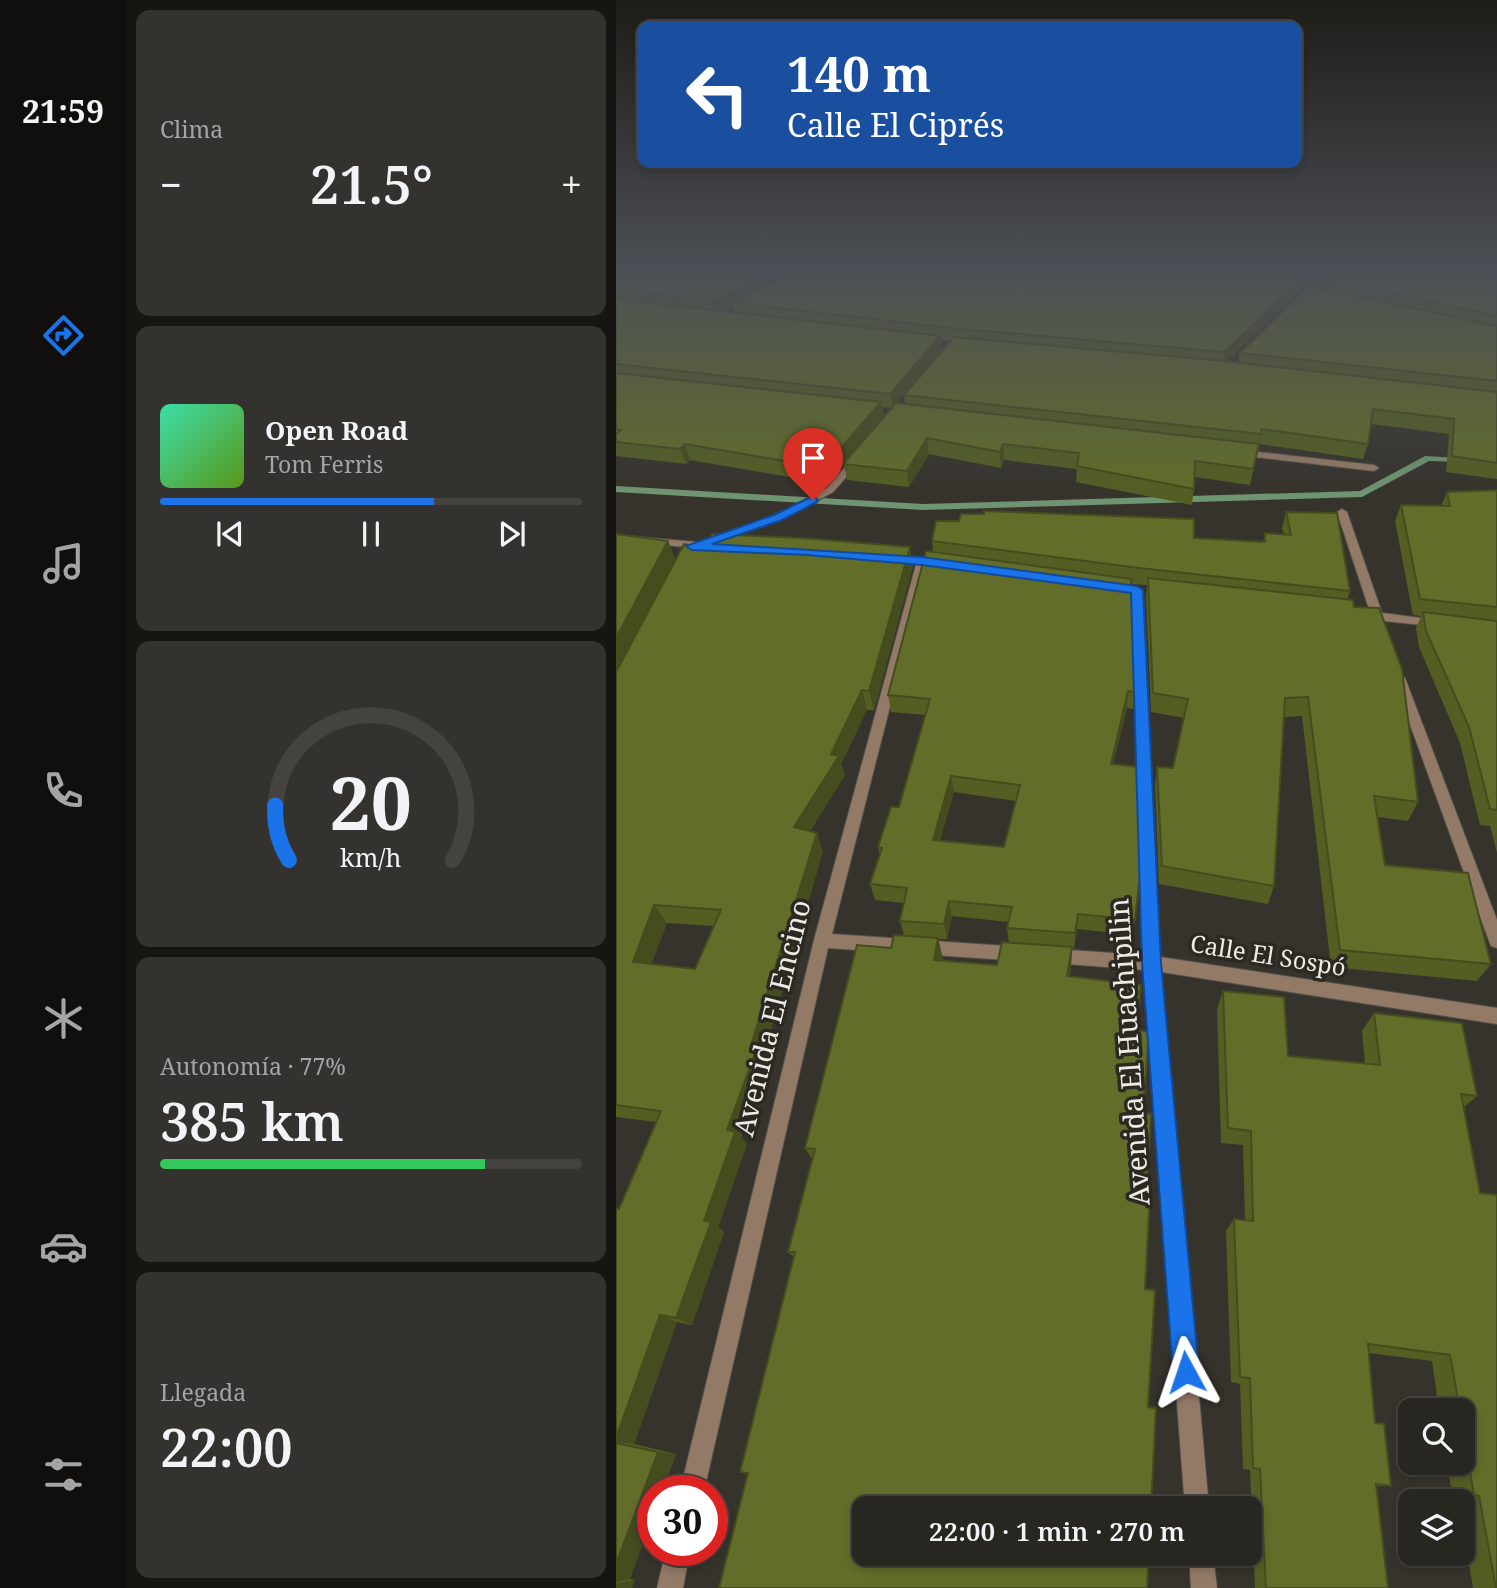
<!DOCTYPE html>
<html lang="es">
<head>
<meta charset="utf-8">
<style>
  body { margin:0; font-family:"Noto Serif",serif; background:#34322e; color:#f1f3f6; height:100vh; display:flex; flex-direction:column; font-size:26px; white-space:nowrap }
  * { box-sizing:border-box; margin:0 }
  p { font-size:23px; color:#a5a5a5 }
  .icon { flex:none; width:38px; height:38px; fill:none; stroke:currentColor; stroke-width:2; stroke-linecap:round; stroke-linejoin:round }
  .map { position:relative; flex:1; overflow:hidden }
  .drawer { display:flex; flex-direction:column; gap:10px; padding:10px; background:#161512; width:490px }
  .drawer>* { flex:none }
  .hud { position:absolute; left:21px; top:21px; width:665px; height:147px; border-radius:14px; box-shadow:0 4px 10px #0003,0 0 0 2px #44433f; background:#1a4fa0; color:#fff; overflow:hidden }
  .buttons { position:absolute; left:782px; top:1398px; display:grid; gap:14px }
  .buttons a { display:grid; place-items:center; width:77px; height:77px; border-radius:14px; background:#282621; box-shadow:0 4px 10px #0003,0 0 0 2px #44433f; font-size:35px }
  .speed { position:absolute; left:21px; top:1475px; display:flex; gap:14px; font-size:35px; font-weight:700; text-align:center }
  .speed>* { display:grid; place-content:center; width:91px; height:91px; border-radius:50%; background:#282621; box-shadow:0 4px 10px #0003,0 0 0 2px #44433f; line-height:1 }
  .speed .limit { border:10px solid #d22; background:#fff; color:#111 }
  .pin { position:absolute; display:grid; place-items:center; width:60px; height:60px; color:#fff; margin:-72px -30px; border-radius:50% 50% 50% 0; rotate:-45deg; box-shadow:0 0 7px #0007 }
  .pin .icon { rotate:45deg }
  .me { position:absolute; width:77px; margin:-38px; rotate:355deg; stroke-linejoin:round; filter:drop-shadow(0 0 5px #0008) }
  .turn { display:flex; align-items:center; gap:24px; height:147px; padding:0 35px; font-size:32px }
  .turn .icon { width:91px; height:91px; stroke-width:2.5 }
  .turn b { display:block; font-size:49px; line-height:60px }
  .big { font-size:52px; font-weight:600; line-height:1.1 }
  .drawer .tile { flex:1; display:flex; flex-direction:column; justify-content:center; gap:10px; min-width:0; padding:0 24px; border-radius:14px; background:#34322e }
  .drawer .dial { align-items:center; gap:0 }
  .dial svg { height:182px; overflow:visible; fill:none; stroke:#44433f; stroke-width:7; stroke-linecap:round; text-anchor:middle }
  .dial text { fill:#f1f3f6; stroke:none }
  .song { display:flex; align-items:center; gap:21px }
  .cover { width:84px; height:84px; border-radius:10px; background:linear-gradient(135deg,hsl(160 70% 55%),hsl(90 70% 35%)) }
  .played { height:7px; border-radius:4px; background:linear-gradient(90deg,#1a73e8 65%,#44433f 65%) }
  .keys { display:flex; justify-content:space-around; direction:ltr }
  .heat { display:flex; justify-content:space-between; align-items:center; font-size:38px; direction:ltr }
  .charge { height:10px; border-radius:5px; background:linear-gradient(90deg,#34c759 77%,#44433f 0) }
  .trip { position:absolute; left:236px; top:1496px; width:410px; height:70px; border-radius:14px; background:#282621; box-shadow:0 4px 10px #0003,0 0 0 2px #44433f; font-weight:600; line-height:70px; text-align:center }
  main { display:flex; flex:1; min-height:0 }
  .menu { display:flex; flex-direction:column; width:126px; justify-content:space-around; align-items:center; background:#100f0d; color:#a5a5a5 }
  .menu .icon { width:49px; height:49px }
  .menu .current { color:#1a73e8 }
  .menu b { font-size:32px; color:#f1f3f6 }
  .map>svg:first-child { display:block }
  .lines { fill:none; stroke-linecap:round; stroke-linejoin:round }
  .stream { fill:#6f9471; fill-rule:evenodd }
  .minor-casing { stroke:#53504a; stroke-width:2 }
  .minor { fill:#937a67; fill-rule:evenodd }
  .wall { fill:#545e23; fill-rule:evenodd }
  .shaded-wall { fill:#454c1d }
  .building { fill:#626d29; stroke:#454c1d; stroke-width:2; fill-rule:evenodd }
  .route { fill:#1a73e8; stroke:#114b97; stroke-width:2 }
  .labels { text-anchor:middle; stroke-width:7; stroke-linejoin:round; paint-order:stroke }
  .street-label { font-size:24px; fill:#edebe6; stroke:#2c2922 }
  .near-street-label { font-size:28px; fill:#edebe6; stroke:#2c2922 }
</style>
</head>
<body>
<main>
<nav class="menu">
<b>21:59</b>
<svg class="icon current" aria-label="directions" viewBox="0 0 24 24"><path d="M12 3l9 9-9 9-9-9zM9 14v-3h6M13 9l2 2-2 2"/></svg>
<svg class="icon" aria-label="music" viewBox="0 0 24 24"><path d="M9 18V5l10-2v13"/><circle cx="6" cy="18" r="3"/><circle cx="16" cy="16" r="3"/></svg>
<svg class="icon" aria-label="phone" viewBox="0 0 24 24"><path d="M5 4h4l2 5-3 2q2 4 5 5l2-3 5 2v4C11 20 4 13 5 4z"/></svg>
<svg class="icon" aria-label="climate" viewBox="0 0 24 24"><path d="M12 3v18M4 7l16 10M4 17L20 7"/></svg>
<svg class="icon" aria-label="car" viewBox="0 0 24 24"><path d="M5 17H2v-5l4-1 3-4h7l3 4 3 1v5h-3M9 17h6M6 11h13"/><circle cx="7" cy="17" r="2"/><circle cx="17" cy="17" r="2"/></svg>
<svg class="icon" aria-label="filters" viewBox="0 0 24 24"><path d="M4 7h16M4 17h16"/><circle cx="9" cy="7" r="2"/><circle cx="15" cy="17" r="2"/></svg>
</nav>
<section class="drawer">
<div class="tile"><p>Clima</p>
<div class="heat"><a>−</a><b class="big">21.5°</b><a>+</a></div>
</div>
<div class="tile">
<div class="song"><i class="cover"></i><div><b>Open Road</b><p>Tom Ferris</p></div></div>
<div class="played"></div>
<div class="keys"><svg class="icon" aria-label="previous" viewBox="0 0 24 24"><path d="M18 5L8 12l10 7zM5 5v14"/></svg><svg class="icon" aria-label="pause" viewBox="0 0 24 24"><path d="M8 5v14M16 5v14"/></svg><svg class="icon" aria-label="next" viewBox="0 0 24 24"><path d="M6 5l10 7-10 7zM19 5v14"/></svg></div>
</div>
<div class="tile dial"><svg viewBox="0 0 100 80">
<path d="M14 69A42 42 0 1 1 86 69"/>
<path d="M14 69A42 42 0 0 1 8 45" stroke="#1a73e8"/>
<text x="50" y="56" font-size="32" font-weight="700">20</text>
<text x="50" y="72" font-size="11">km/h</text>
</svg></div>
<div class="tile"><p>Autonomía · 77%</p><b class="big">385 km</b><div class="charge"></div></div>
<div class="tile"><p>Llegada</p><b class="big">22:00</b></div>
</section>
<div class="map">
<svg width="881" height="1588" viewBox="0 0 881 1588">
  <rect width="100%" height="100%" fill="#36332c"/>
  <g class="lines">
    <path class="stream" d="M809 456 846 458 850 460 846 462 813 461 746 497 307 510 0 492V486L307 504 744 491Z"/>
    <defs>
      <path id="minor" d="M624 450 758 465 763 468 758 471 621 455 619 453Z
        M240 457 245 460 217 492 166 520 100 542H92L91 540 158 516 211 488 237 458Z
        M726 509 731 512 766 613 821 620 825 621V627L768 621 767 626H759L756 619 746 618V612H754L721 512Z
        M0 535 104 544 109 547 104 550 0 541Z
        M306 558 311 561 216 934 404 947 410 949 412 954 410 959 404 961 212 948 88 1491H64L198 940 301 561Z
        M521 587 527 590 544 957 881 1008V1024L545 972 593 1508H569L528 970 438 963 432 961 430 956 432 951 438 949 528 955 515 590Z
        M783 674 789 678 881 920V948L875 946 873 941 777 678Z
        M50 1550H74L67 1588H41Z
        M573 1554H597L601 1588H575Z"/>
    </defs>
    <use href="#minor" class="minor-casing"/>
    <use href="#minor" class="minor"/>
  </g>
  <path class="wall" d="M0 273H701L611 361 622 363 624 353 698 287 700 278 881 273V479L830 472 833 434 755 424 752 444 747 459 643 444 634 485 579 477 576 505 460 482 461 469 388 460 385 468 313 454 293 487 231 480 228 465 216 478 208 483 74 460 70 464 0 456ZM117 306 119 312 107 311ZM325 340 334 341 288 395 289 405 280 403 326 350ZM266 407 276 408 268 417Z
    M881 490V853L874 826 864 825 844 743 803 647 800 628 805 616 797 615 779 521 785 505 825 506 831 492Z
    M670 512 734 591 731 600 738 607 802 802 792 821 761 817 769 865 875 964 861 981 715 967 686 716 668 717 658 886 652 904 543 884 539 785 541 767 557 768 568 718 535 712 530 597 531 585 515 584 519 692 517 709 511 708 497 764 525 865 517 935 461 929 458 948H456L454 976 132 1473 178 1257 172 1252 196 1159 189 1148 275 948 288 936 284 921 288 903 259 900 254 884 264 855 262 847 283 807 310 715 275 712 272 695 317 552 316 541 578 538 647 542 649 533 668 534 666 528ZM338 792 400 801 388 847 324 840ZM336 916 393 922 391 928 393 943 381 965 326 961 322 939H331Z
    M0 534 60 560 87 547 297 566 258 710H251L225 764 229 775 194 831 207 851 149 1050 153 1057 125 1137 131 1144 102 1227 108 1232 76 1325 61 1322 18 1444 60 1454 46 1491H37L14 1579 19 1580 0 1588V1209H3L40 1122 0 1117ZM51 923 98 926 79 969 35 964Z
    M607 991 672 1056 749 1064 746 1031 758 1013 861 1096 848 1107 881 1588H857L847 1529V1502H842L841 1495 836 1494 831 1463H847V1410H823L816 1361 752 1353 759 1423 775 1486H761L772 1588H639L634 1470 627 1469 624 1384 615 1382 610 1231 618 1219 629 1220 627 1145 605 1143 601 1009Z"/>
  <path class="shaded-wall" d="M157 273H188L117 303V306L101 314 97 301Z
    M691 273H701L606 366 608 352Z
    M324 336 326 350 276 408 274 394Z
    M265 402 268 417 216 478 208 483 204 467Z
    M311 438 313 454 293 487 291 471Z
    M69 444 74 460 70 464 64 449Z
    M387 444 388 460 385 468 384 452Z
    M52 541 60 560 0 676V638Z
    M294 547 297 566 258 710 253 691Z
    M246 690 251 710 225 764 229 775 185 845 178 827Z
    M512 691 511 708 493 780 495 764Z
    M335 776 338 792 320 855 317 840Z
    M201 833 207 851 149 1050 153 1057 125 1137 131 1144 102 1227 108 1232 76 1325 60 1318 111 1130 136 1042Z
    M333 901 336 916 331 939 328 924Z
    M38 905 51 923 30 979 17 962Z
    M462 914 461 929 458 948 459 933Z
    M322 938 327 959 322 980 318 960Z
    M456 947 455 968 451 995V976Z
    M44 1315 61 1322 18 1444 0 1442V1438Z
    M42 1452 60 1454 46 1491H37V1516L14 1579 0 1582V1564Z
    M19 1580 16 1588H0V1584Z"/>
  <path class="building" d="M0 273H157L97 301 0 290Z
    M178 273H691L608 352 335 328 117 303Z
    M705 273H881V316L700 278Z
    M693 286 881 326V381L624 353Z
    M0 299 324 336 274 394 0 364Z
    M338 337 608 361 881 392V463L836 456 838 419 757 409 752 444 646 429 645 434 288 395Z
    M0 373 265 402 212 463 204 467 69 444 64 449 0 442V434L5 430 0 429Z
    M280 403 643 444 637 469 579 461 578 489 461 466 463 453 387 444 384 452 311 438 291 471 227 464Z
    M881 490V607L804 599 785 505 834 506 831 492Z
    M368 511 578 519V538L649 542V533L675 535 670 512 721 513 734 591 523 568 316 541 320 521H343L345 514H368Z
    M0 534 52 541 0 638Z
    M96 534 186 538 294 547 253 691 246 690 215 754 223 756 178 827 201 833 136 1042H143L111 1130 119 1132 88 1221 95 1222 60 1318 44 1315 0 1438V1209H3L45 1111 0 1105V672L68 544 87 547ZM38 905 105 910 79 969 17 962Z
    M310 551 515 579 519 692 512 691 495 764 522 767 525 865 519 920 462 914 459 933 391 928 396 907 333 901 328 924 284 921 291 888 254 884 266 848 262 847 275 807H283L314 699 272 695ZM335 776 404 785 388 847 317 840Z
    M532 578 737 600 738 607 763 608 786 669 802 802 758 796 769 865 852 873 875 964 724 950 692 697 669 698 658 886 546 866 541 767 557 768 572 699 537 693Z
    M807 612 881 621V810L874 809 853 727 810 631Z
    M278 935 322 938 318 960 381 965 386 942 456 947 451 976 525 985 521 1030 533 1032 527 1113 535 1114 530 1195 534 1196 529 1289 539 1290 532 1407 540 1408 535 1508H248V1554H533L531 1588H103L132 1473 124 1472 179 1252H172L199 1149 189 1148 241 945 275 948Z
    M607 991 668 997 672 1056 764 1065 758 1013 846 1023 861 1096 845 1094 864 1193 881 1195V1588H880L863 1496 858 1495 847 1431V1410H844L834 1355 752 1344 759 1423 768 1424 775 1486 760 1484 772 1588H650L644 1469 637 1468 634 1378 624 1377 618 1219 637 1221 635 1131 612 1128Z
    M0 1443 42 1452 0 1564Z"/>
  <linearGradient id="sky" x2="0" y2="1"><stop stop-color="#1e1c18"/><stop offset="0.55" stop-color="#4c5056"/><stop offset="1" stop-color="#4c5056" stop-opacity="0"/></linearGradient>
  <rect width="881" height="495" fill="url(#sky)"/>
  <path class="route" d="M197 496 202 500 201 502 166 520 96 544 306 557 521 586 527 590 545 963 583 1372 579 1381 570 1385 561 1381 557 1372 526 963 515 593 306 565 191 555 76 550 70 546 158 515Z"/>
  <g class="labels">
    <g class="street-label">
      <text transform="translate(652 956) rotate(9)" y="8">Calle El Sospó</text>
    </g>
    <g class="near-street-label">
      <text transform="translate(156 1018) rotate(-76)" y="10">Avenida El Encino</text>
      <text transform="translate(513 1052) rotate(-94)" y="10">Avenida El Huachipilin</text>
    </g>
  </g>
</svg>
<div class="buttons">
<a><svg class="icon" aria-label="search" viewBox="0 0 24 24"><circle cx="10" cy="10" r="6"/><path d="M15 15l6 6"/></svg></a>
<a><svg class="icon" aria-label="layers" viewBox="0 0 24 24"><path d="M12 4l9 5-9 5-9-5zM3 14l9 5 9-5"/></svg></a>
</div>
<div class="speed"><div class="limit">30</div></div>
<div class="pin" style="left:197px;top:500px;background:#d93025"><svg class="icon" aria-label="arrive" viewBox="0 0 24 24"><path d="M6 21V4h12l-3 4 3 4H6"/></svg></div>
<svg class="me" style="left:570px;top:1372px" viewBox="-20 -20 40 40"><path d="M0-17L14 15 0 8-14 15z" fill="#1a73e8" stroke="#fff" stroke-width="4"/></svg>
<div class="trip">22:00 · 1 min · 270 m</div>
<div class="hud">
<div class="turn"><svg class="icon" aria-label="left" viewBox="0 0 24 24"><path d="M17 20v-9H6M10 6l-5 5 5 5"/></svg><div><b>140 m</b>Calle El Ciprés</div></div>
</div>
</div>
</main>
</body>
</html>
